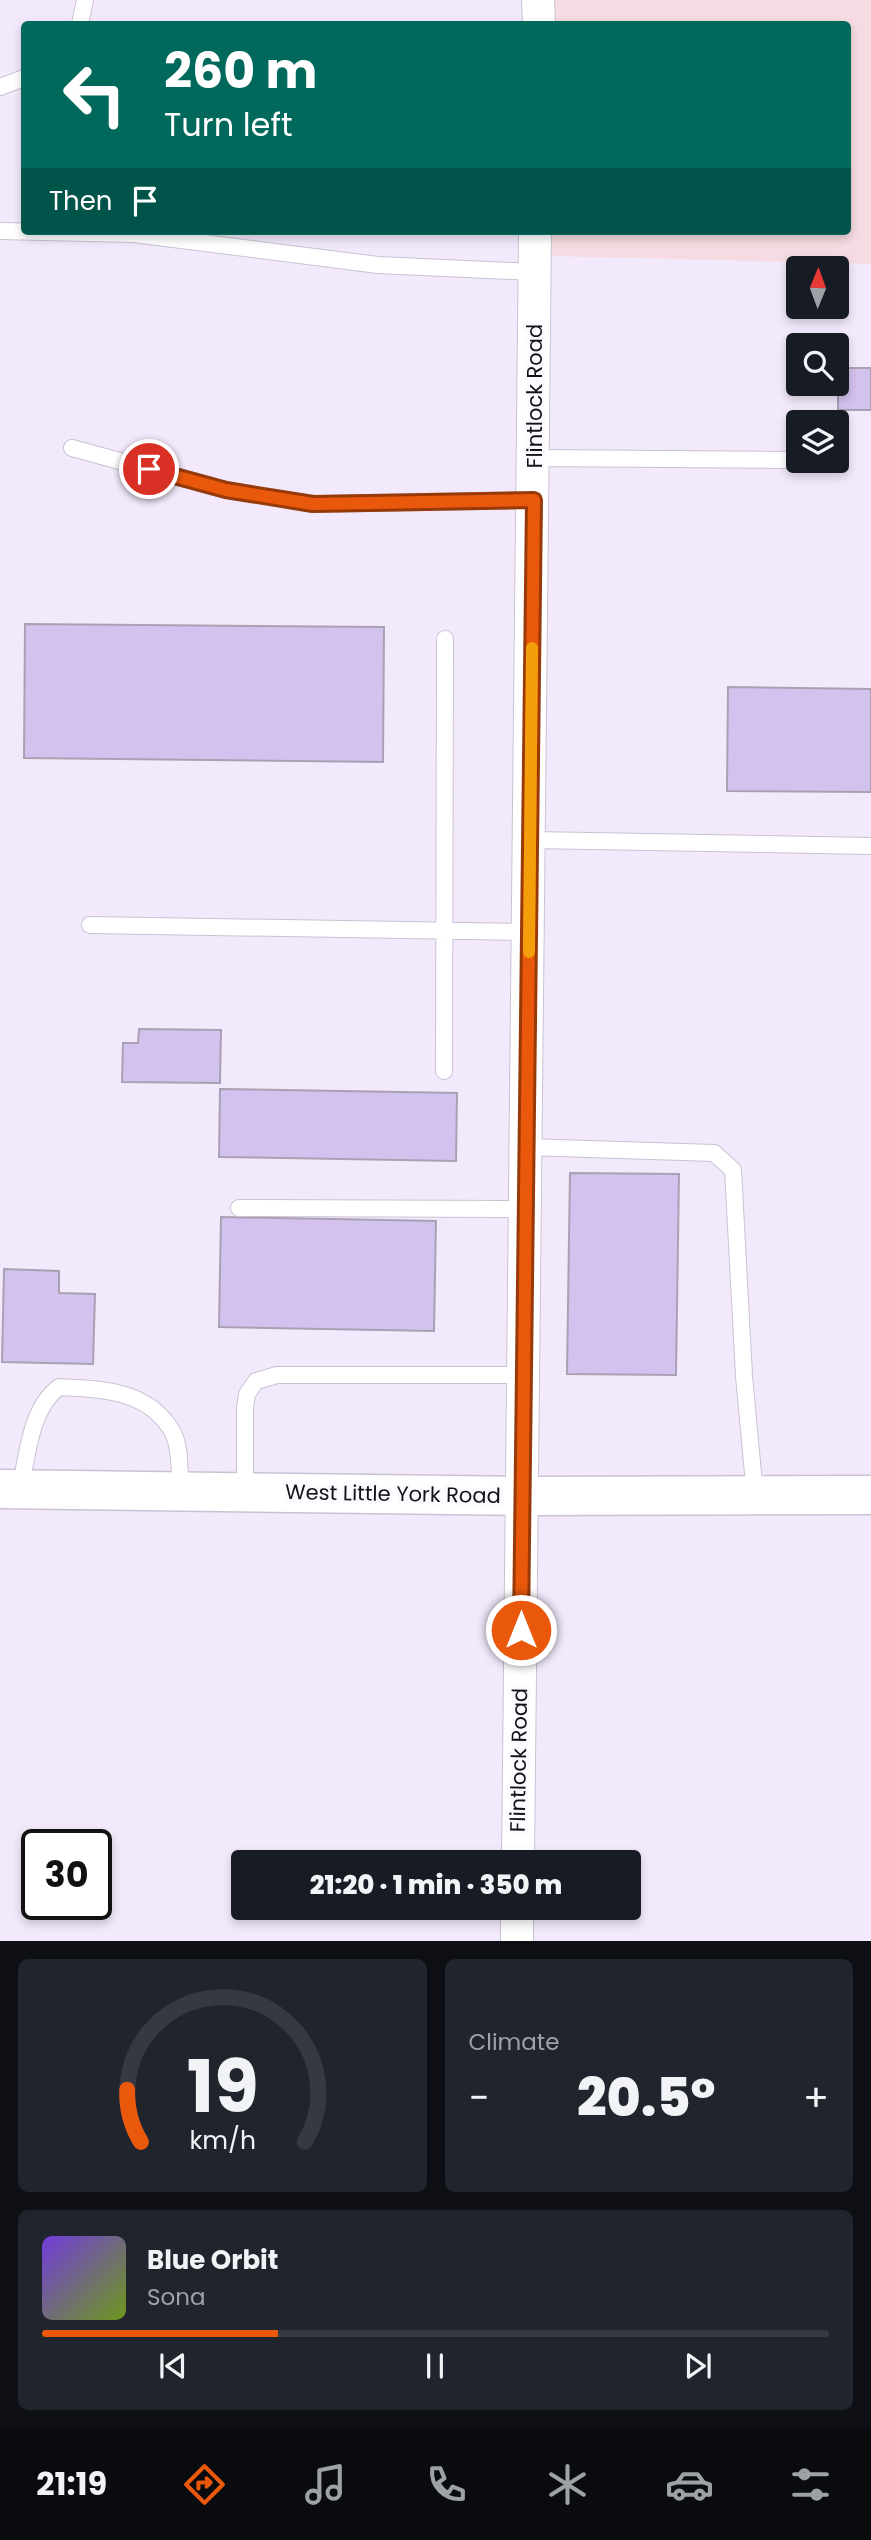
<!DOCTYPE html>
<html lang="en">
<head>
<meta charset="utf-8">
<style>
  body { margin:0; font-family:Poppins,sans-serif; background:#20242c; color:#f1f3f6; height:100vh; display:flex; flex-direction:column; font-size:26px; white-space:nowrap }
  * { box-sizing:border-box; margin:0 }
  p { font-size:23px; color:#9ea1a6 }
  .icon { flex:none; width:38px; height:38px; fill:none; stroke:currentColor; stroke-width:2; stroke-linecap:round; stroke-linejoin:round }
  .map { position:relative; height:1941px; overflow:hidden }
  .sheet { display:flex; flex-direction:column; gap:18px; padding:18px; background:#0d0f14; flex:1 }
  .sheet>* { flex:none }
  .hud { position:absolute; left:21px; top:21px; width:830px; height:214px; border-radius:7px; box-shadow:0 4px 10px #0003; background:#00695c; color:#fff; overflow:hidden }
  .needle { width:46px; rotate:1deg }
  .buttons { position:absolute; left:786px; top:256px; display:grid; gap:14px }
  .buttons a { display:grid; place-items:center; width:63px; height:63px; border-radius:7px; background:#171b24; box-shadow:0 4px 10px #0003; font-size:35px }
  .speed { position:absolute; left:21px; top:1829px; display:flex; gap:14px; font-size:35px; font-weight:700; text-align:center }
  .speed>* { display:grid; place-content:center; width:91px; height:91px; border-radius:50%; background:#171b24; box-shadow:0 4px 10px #0003; line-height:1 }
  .speed .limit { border:4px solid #111; border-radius:10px; background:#fff; color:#111 }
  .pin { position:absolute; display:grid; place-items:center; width:60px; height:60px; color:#fff; margin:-30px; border:4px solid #fff; border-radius:50%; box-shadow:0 2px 7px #0007 }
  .me { position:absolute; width:77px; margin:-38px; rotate:0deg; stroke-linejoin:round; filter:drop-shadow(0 0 5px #0008) }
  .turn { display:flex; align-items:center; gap:24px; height:147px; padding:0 28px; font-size:32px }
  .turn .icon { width:91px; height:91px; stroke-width:2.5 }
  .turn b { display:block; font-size:49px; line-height:60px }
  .then { display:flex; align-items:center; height:66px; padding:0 28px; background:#0003; gap:14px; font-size:26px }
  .big { font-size:52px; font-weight:800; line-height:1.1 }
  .sheet .widget { flex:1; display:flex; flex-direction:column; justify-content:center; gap:10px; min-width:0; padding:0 24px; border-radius:10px; background:#20242c }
  .sheet .dial { align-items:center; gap:0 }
  .dial svg { height:182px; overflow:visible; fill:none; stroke:#363941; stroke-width:7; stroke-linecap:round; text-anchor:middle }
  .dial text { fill:#f1f3f6; stroke:none }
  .song { display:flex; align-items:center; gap:21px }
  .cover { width:84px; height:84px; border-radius:10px; background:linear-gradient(135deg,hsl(260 70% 55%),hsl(80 70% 35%)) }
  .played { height:7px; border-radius:4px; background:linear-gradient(90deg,#ea580c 30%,#363941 30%) }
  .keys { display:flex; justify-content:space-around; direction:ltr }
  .heat { display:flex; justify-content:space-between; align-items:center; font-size:38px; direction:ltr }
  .sheet .tiles { flex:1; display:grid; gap:18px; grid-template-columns:1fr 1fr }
  .widget:last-child { grid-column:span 2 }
  .trip { position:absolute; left:231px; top:1850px; width:410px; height:70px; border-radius:7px; background:#171b24; box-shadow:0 4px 10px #0003; font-weight:800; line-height:70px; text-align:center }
  .tab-bar { display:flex; height:112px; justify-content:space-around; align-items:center; background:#090b0e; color:#9ea1a6 }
  .tab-bar .icon { width:49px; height:49px }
  .tab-bar .on { color:#ea580c }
  .tab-bar b { font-size:32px; color:#f1f3f6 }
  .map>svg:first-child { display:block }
  .commercial { fill:#f6dce2 }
  .building { fill:#d4c2ee; stroke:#a8a1b3; stroke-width:2 }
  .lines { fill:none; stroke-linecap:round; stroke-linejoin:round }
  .service-casing { stroke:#cac2d4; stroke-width:18 }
  .minor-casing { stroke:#cac2d4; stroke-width:34 }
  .secondary-casing { stroke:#cac2d4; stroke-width:41 }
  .service { stroke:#fff; stroke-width:16 }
  .minor { stroke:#fff; stroke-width:32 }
  .secondary { stroke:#fff; stroke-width:38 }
  .route-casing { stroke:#983908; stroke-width:18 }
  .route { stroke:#ea580c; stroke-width:12 }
  .slow { stroke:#f59e0b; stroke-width:12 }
  .labels { text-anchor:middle; stroke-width:7; stroke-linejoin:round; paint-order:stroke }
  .street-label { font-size:21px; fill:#141118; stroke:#fcfafe }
</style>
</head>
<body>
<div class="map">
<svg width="871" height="1942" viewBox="0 0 871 1942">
  <rect width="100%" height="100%" fill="#f2eafc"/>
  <path class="commercial" d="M552 0H871V264L550 256V231H847V24H552Z"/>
  <path class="building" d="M838 368H871V410H838Z
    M25 624 384 627 383 762 24 758Z
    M728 687 871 689V792L727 791Z
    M139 1029 221 1030 220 1083 122 1082 123 1043H138Z
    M220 1089 457 1093 456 1161 219 1157Z
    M570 1173 679 1174 676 1375 567 1374Z
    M221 1217 436 1221 434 1331 219 1327Z
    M4 1269 59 1271V1293L95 1294 93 1364 2 1362Z"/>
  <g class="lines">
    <defs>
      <path id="service" d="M80 24 85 0
        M0 87 24 78
        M0 231 134 234 378 265 535 272
        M72 448 226 490 313 504 534 500
        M534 458 798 460
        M803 460 833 461
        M531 840 871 846
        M90 925 530 932
        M444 1071 445 639
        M526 1147 714 1153 733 1170 744 1376 755 1495
        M239 1208 525 1209
        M20 1489C28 1454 30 1409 59 1387 101 1389 150 1390 173 1433 181 1447 179 1475 181 1491
        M245 1492V1408L247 1394 256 1381 277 1375H523"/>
      <path id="minor" d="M538 0 539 24
        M518 1862 535 231
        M517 1942V1908"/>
      <path id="secondary" d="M0 1489 522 1496 871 1495"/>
    </defs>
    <use href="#service" class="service-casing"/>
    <use href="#minor" class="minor-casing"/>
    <use href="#secondary" class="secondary-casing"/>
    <use href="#service" class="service"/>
    <use href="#minor" class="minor"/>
    <use href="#secondary" class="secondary"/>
  </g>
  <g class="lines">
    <defs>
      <path id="route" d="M149 469 226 490 313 504 534 500 521 1630"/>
    </defs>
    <use href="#route" class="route-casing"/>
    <use href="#route" class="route"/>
    <path class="slow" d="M529 952 532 648"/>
  </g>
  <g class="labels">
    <g class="street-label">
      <text transform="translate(535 396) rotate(-90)" y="7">Flintlock Road</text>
      <text transform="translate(393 1494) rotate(1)" y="7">West Little York Road</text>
      <text transform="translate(519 1760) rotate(-89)" y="7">Flintlock Road</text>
    </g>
  </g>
</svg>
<div class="buttons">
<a><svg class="needle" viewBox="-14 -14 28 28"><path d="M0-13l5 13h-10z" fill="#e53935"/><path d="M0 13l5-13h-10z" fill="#9ea1a6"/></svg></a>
<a><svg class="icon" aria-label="search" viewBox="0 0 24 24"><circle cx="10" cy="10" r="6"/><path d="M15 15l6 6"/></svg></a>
<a><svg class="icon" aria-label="layers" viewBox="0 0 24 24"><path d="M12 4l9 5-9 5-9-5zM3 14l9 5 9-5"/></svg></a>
</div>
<div class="speed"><div class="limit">30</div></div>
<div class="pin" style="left:149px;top:469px;background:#d93025"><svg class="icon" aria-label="arrive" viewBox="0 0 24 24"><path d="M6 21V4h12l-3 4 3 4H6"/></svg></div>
<svg class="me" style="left:521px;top:1630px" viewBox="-20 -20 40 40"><circle r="17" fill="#ea580c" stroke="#fff" stroke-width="3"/><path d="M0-11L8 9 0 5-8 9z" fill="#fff"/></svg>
<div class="trip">21:20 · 1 min · 350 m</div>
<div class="hud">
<div class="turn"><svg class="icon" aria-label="left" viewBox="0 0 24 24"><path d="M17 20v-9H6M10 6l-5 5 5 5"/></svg><div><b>260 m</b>Turn left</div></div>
<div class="then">Then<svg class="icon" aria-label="arrive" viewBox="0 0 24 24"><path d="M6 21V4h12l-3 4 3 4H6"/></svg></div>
</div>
</div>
<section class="sheet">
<div class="tiles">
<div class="widget dial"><svg viewBox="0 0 100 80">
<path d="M14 69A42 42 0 1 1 86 69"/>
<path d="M14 69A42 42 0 0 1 8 46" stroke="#ea580c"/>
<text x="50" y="56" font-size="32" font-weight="700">19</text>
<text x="50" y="72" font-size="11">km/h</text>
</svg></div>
<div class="widget"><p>Climate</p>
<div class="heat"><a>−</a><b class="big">20.5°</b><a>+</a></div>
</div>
<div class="widget">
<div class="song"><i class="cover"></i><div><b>Blue Orbit</b><p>Sona</p></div></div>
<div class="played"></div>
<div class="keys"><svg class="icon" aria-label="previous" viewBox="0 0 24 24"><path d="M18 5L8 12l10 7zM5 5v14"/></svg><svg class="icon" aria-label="pause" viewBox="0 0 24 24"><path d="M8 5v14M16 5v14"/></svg><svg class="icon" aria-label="next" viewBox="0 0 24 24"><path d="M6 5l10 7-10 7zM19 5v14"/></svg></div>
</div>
</div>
</section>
<nav class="tab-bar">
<b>21:19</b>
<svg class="icon on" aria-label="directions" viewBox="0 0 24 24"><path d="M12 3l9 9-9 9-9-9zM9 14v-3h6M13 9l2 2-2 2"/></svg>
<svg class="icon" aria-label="music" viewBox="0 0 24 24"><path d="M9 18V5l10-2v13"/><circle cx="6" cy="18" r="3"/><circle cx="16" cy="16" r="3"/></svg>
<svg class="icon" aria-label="phone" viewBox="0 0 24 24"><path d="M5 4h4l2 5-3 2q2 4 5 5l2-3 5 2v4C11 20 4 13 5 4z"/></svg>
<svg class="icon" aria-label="climate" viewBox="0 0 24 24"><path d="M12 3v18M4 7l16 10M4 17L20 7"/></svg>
<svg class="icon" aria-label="car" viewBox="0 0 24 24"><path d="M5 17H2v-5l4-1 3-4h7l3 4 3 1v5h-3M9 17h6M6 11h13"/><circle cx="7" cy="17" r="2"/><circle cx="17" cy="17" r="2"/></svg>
<svg class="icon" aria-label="filters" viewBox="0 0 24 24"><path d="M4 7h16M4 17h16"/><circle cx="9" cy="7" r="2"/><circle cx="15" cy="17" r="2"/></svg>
</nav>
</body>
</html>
